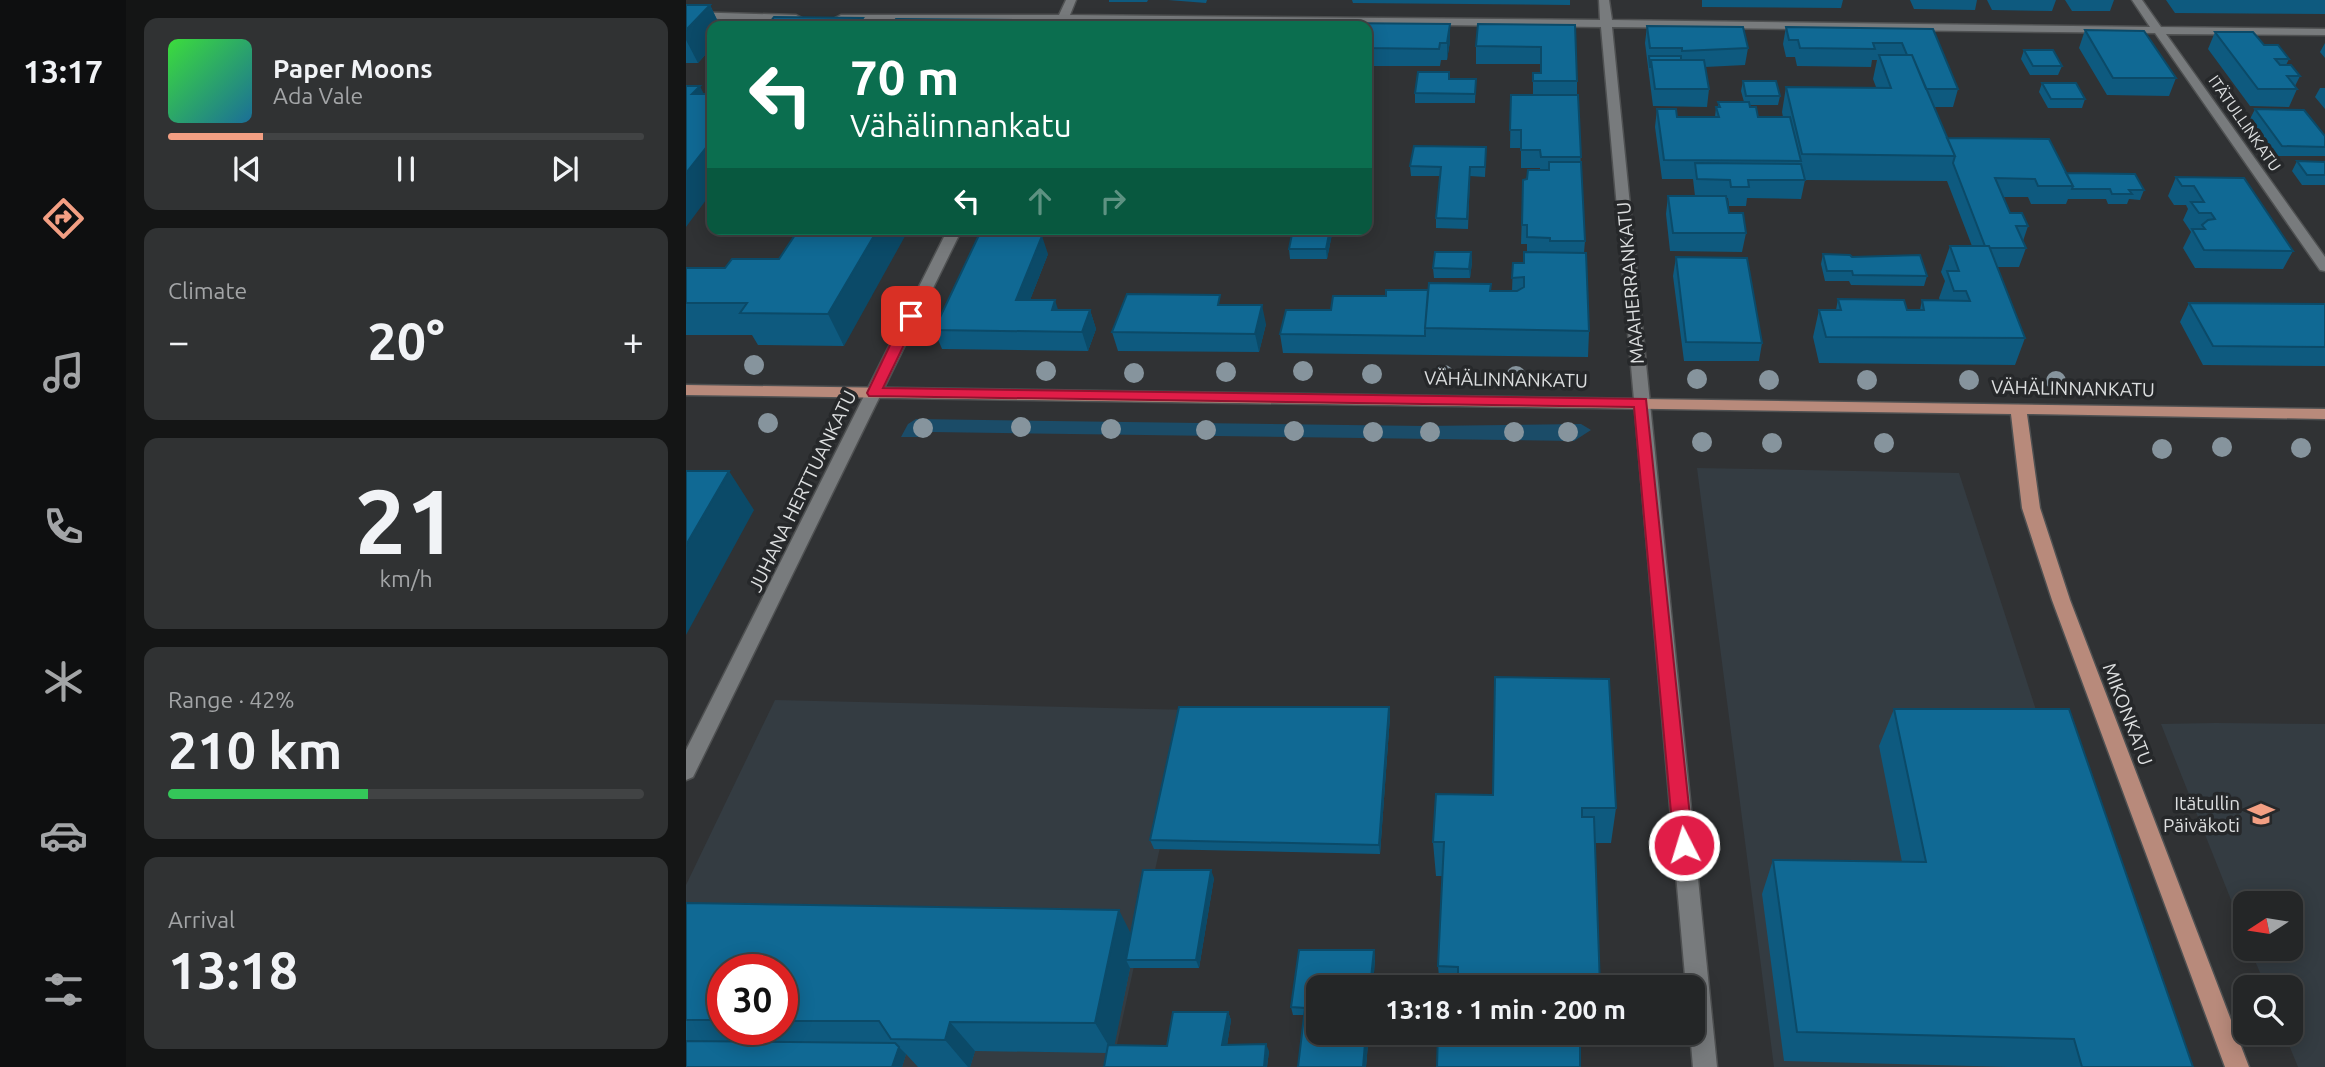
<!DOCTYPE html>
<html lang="en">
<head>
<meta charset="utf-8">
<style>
  body { margin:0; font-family:Ubuntu,sans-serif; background:#303233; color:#f1f3f6; height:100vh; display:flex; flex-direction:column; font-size:26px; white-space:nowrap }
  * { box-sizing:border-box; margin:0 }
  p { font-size:23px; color:#a3a5a7 }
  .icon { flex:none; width:38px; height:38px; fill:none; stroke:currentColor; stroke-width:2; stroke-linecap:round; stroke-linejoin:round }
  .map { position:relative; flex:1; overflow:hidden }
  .panel { display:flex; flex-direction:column; gap:18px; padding:18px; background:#141515; width:560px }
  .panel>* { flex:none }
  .banner { position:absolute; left:21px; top:21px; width:665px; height:214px; border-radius:14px; box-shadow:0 4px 18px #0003,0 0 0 2px #414344; background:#0b6e4f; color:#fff; overflow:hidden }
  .needle { width:46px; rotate:258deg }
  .fabs { position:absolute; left:1547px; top:891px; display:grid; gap:14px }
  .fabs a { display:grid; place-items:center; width:70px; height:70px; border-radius:14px; background:#242627; box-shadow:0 4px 18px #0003,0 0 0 2px #414344; font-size:35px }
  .speed { position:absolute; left:21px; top:954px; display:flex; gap:14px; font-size:35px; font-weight:700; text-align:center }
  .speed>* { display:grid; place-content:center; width:91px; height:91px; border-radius:50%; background:#242627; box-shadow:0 4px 18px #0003,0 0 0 2px #414344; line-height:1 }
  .speed .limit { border:10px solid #d22; background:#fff; color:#111 }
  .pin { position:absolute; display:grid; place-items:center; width:60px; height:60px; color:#fff; margin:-30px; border-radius:14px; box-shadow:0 4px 10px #0006 }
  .me { position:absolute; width:77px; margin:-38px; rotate:355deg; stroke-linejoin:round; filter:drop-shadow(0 0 5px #0008) }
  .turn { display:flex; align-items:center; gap:24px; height:147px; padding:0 28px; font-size:32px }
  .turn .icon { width:91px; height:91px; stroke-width:2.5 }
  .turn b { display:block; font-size:49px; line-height:60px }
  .lanes { display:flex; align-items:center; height:66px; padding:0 28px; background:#0003; justify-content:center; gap:35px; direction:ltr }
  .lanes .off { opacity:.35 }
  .big { font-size:52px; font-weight:600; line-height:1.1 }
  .panel .card { flex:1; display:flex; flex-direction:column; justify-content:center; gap:10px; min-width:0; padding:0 24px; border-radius:14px; background:#303233 }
  .panel .dial { align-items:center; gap:0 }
  .dial b { font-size:91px; line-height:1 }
  .song { display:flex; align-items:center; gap:21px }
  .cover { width:84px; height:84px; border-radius:10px; background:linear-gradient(135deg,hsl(120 70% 55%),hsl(200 70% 35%)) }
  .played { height:7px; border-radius:4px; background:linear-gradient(90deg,#f39f83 20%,#414344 20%) }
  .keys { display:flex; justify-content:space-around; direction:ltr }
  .heat { display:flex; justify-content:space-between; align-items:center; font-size:38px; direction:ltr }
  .charge { height:10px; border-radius:5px; background:linear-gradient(90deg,#34c759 42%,#414344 0) }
  .trip { position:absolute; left:620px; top:975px; width:399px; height:70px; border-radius:14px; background:#242627; box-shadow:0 4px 18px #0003,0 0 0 2px #414344; font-weight:600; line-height:70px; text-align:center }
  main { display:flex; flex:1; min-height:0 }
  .dock { display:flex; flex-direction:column; width:126px; justify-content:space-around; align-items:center; background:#0e0f10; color:#a3a5a7 }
  .dock .icon { width:49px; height:49px }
  .dock .selected { color:#f39f83 }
  .dock b { font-size:32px; color:#f1f3f6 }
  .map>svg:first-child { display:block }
  .built { fill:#343c42; fill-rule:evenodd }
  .green { fill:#1b4c68 }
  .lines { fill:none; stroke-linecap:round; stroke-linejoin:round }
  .minor-casing { stroke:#4f5152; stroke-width:3 }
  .major-casing { stroke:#4f5152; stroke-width:3 }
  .minor { fill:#787b7d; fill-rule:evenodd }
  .major { fill:#b88a7b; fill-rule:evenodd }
  .tree { fill:#86949d }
  .wall { fill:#0e5a7f; fill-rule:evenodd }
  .shaded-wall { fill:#0b4a68 }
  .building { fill:#106994; stroke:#0b4a68; stroke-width:2 }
  .route { fill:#e11d48; stroke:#92132f; stroke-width:2 }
  .labels { text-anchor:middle; stroke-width:7; stroke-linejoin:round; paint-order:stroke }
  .far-street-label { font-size:16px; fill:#dcdedf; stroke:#26282a }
  .street-label { font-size:19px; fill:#dcdedf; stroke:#26282a }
  .poi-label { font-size:19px; fill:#dcdedf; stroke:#26282a; text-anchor:end }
</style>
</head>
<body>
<main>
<nav class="dock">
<b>13:17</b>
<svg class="icon selected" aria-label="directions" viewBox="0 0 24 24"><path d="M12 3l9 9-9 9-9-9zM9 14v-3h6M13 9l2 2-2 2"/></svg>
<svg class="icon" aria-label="music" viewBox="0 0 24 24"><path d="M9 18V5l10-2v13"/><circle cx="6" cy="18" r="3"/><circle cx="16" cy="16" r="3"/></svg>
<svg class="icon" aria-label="phone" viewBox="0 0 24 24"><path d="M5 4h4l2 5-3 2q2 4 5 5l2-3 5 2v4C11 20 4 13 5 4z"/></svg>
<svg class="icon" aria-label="climate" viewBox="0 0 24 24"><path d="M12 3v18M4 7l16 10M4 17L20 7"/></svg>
<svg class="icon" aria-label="car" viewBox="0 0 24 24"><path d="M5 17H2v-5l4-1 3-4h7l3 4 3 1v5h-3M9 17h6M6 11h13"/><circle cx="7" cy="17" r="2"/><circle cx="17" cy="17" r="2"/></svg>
<svg class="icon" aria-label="filters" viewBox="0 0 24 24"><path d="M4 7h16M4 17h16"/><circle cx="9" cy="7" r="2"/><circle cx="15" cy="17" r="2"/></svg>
</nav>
<section class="panel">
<div class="card">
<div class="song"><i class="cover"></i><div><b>Paper Moons</b><p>Ada Vale</p></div></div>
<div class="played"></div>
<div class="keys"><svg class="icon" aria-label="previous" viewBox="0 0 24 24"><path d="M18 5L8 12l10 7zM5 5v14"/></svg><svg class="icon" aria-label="pause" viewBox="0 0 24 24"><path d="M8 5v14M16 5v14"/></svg><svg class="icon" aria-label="next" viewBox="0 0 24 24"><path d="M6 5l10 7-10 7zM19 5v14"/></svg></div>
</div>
<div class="card"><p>Climate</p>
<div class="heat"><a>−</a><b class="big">20°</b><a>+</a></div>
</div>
<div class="card dial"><b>21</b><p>km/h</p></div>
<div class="card"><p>Range · 42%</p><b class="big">210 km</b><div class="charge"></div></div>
<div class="card"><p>Arrival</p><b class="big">13:18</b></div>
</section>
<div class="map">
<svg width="1639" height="1067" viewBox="0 0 1639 1067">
  <rect width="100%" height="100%" fill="#303234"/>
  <path class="built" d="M1011 468 1273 473 1466 1067H1088Z
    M89 700 504 710 426 1067H0V885ZM37 970H96V1029H37Z
    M1530 723 1639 724V1067H1612L1598 1033 1605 1032V987H1580L1564 949 1605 948V903H1559V935L1475 724Z"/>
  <path class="green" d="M230 419 738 426 895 424 905 430 888 441 246 432 235 437H215L222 424Z"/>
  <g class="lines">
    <defs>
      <path id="minor" d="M380 0H390L384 15 914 20 913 0H923L926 20 1464 27 1446 0H1456L1475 27 1639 29V35L1480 34 1639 257V271L1634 270 1469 33 926 27 1031 1067H1007L1004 1032H1006V987H1000L915 27 415 21H381L378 26H368L370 21H155L149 18 155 15H373Z
        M0 12 110 15 116 18 110 21 0 18Z
        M262 229H276L7 777 0 780V750Z"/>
      <path id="major" d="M0 385 1639 409V419L1341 414 1354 508 1384 600 1563 1067H1539L1366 600 1336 508 1325 414 0 395Z"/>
    </defs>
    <use href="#minor" class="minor-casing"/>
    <use href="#major" class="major-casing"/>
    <use href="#minor" class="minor"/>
    <use href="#major" class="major"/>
  </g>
  <g class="tree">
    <circle cx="68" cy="365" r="10"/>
    <circle cx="360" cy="371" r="10"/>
    <circle cx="617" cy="371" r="10"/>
    <circle cx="540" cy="372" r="10"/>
    <circle cx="448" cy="373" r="10"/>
    <circle cx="686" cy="374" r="10"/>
    <circle cx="758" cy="375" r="10"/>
    <circle cx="830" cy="376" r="10"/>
    <circle cx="1011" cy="379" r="10"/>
    <circle cx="1083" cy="380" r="10"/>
    <circle cx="1181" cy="380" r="10"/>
    <circle cx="1283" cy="380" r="10"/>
    <circle cx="1370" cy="381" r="10"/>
    <circle cx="82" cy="423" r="10"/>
    <circle cx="335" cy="427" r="10"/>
    <circle cx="237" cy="428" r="10"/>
    <circle cx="425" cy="429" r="10"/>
    <circle cx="520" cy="430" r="10"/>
    <circle cx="608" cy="431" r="10"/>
    <circle cx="687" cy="432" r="10"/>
    <circle cx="744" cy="432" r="10"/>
    <circle cx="828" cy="432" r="10"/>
    <circle cx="882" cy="432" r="10"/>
    <circle cx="1016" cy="442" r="10"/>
    <circle cx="1086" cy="443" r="10"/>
    <circle cx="1198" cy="443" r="10"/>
    <circle cx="1536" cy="447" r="10"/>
    <circle cx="1615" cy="448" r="10"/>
    <circle cx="1476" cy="449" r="10"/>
  </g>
  <path class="wall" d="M423 0H462L461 2H423Z
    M482 0H521L520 3Z
    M666 0H884V5L667 3Z
    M1016 0H1157L1155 8 1016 7Z
    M1224 0H1291L1289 10 1228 9Z
    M1301 0H1370L1366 11 1306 10Z
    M1379 0H1428L1424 11H1386Z
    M1480 0H1639V14L1489 13Z
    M0 5H24L34 26H26V47L12 63H0Z
    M764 24V41L761 60H755L754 66H681V26Z
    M889 25 891 81V95L899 241 898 253 903 331 902 357 597 353 594 334 645 310 700 296 742 290 805 284V291H826L827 263H838L841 252V244H835L837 180 841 179 854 170V168H835V148H824L825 95H847V73H854V64H790V46Z
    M961 26 1062 48 1059 65 1019 67 1023 89 1021 107 967 106 959 43Z
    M1100 27 1247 29 1272 89 1267 107H1248L1261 138 1380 173 1458 190 1454 200 1443 199 1441 204H1422L1420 199H1382L1380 204H1345L1342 197H1317L1324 213 1342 226 1337 241 1340 248 1333 267H1311L1339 338 1329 365 1133 363 1127 337 1133 310H1150L1152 299 1221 310H1234L1236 300 1254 301 1253 298 1259 281 1255 272 1264 246H1286L1261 181 1119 180 1115 199 1061 198 1060 206H1043L1042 198H1041L1043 213 1060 233 1056 252 984 251 980 214 982 196H1009L1007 179H976L969 127 971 109 991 117H1029L1030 107H1032V102H1058L1055 91 1057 81 1094 96 1092 105H1064L1072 117H1097L1096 112 1100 87H1190L1187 79 1191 60H1186L1185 67 1111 66 1109 57H1100L1097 44Z
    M1399 30 1490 78 1483 96 1421 95 1393 48Z
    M1529 32 1578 45 1603 59 1600 65 1614 76 1609 86 1611 89 1603 107 1564 106 1522 49Z
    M1639 43V58L1634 52Z
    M1338 50 1376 66 1372 75H1344L1335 59Z
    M790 79 789 103H729V93Z
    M1356 83 1399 99 1396 108H1362L1353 92Z
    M1634 88H1639V109L1629 97Z
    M1569 109 1639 136V156H1591L1564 119Z
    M800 156 799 177 784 176 782 229 750 228V218L754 176H725L724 166Z
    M1611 161 1639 162V185H1616L1606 171Z
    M1490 177 1558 178 1607 251 1597 269 1509 268 1497 248 1505 232 1497 220 1502 209 1500 205H1488L1482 196Z
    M113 229 158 346 72 345 66 335H0V268H39L93 259Z
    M309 229H350L348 235H311Z
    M607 229H647L641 259H604L603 249Z
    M785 252 786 262 784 278H748L747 268Z
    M362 254 344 300 372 310H404L410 329 402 351 256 349 248 330Z
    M1137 254 1166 257 1241 276 1238 286 1165 285 1163 281H1139L1135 264Z
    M990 257 1076 343 1073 361H998L987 276Z
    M1503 303 1639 304V366L1517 365 1494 322Z
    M580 324 573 352 432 351 426 332Z
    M703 707 704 716 694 854 468 849 464 840Z
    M1208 709 1507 1067H1324L1098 1061 1076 894 1087 860 1216 862 1193 746Z
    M750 794 930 808 925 843H909L914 987H754L752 966 757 876H750L747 842Z
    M528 878 513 968H444L428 1045 481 1046 542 1012 545 1020 541 1045 583 1051 581 1067H418L421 1053 289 1051 284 1067H232L220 1054 216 1067H0V903L445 934ZM37 970H96V1029H37Z
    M613 950H688L689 958 687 987H632V1032H683L680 1067H612L619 1015H607L605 1007Z"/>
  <path class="shaded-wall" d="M24 5 34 26H26V47L12 63 0 40V30Z
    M177 18 180 26H171Z
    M764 24V41L761 60V43Z
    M14 86 26 111 6 94Z
    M26 140V192L0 227V173Z
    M192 229H223L158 346 142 314Z
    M644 229H647L641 259 640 249Z
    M356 236 362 254 337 318 330 300Z
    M785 252 786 262 784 278 783 269Z
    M369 300 375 319 366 310Z
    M576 305 580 324 573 352 569 334Z
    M404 310 410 329 402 351 396 332Z
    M43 471 68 510 0 635V545Z
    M703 707 704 716 694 854 693 845Z
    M525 870 528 878 513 968 510 960Z
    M433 910 449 942 440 960 444 968 427 1053 409 1023Z
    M688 950 689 958 687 987H684Z
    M542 1012 545 1020 540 1052 536 1045Z
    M264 1022 289 1051 284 1067H282L259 1040Z
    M680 1032H683L680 1067H677Z
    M580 1044 583 1051 581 1067H578Z
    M213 1047 220 1054 216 1067H206Z"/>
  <path class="building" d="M0 5H24L0 30Z
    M88 17 177 18 171 26H81Z
    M210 19 328 20 325 26H205Z
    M473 22H519L518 26H472Z
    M557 22 642 23 641 26H556Z
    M647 23 764 24 761 43H754L753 49 681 48V26H646Z
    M792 24 889 25 891 81H847V73H855V47L790 46Z
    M56 25H81L80 26H55Z
    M961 26 1057 27 1062 48 996 51V48H964Z
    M1100 27 1247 29 1272 89H1240L1226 55H1221L1216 43H1187L1189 49 1114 48 1112 40H1103Z
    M1399 30 1458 31 1490 78H1427Z
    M1529 32H1567L1578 45H1592L1603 59H1589L1594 65H1605L1614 76H1601L1611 89H1572Z
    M1338 50H1367L1376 66H1347Z
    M1193 55H1226L1269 156 1116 154 1100 87 1205 88Z
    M963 56H995V60H965L964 68Z
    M965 60H1018L1023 89H969Z
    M732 72H763V79H790L789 94 729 93Z
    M1057 81H1090L1094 96H1060Z
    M1356 83H1390L1399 99H1365Z
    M0 86H14L6 94H26V140L0 173Z
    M825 95H892L895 157H855L854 150H835V130H824Z
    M1032 102H1063L1064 107H1070L1072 117H1104L1115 161 978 160 971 109H990L991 117H1033L1030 107H1034Z
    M1569 109 1618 110 1639 136V147L1596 146Z
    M1261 138 1363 139 1387 186H1352L1349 179 1309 178 1324 213H1336L1342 226H1330L1340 248H1304L1303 246H1299L1267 163 1269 156Z
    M728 146 800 147 799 167H784L781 219 750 218 755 167 724 166Z
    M1611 161 1639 162V175H1621Z
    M863 162H895L899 241H864V238L841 237V225H836L837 180 841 179 842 170H863Z
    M1009 163 1115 164 1119 180H1062L1063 187H1045L1044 180 1011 179Z
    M1380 173 1449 174 1458 190H1443L1446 194H1426L1424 189H1386L1387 186Z
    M1490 177 1558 178 1607 251 1518 250 1506 229H1519L1516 225 1522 220 1529 219 1525 213H1513L1505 202H1518L1508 186H1496Z
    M982 196H1040L1043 213H1057L1060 233H987Z
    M113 229H192L142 314 54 313 61 303H0V268H39L46 259H93Z
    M607 229H644L640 249H603Z
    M293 235 356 236 330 300H369L366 310H404L396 332 248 330Z
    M1264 246H1303L1339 338 1140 337 1133 310H1155L1152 299 1218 300 1221 310H1238L1236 300 1284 301 1280 291H1268L1261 271H1273Z
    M749 252H785L783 269 747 268Z
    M838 252 900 253 903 331 739 328 743 283 805 284 804 291H831L838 287V277L826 278 827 263H838Z
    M1137 254 1164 255 1166 257 1234 255 1241 276 1167 275 1166 271H1141Z
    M990 257 1061 258 1076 343 1000 342Z
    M700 290H742L739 328V336L594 334 600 310H645L647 296H700Z
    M441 294 534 295 532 305H576L569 334 426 332Z
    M1503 303 1639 304V347L1527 346Z
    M0 471H43L0 545Z
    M809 677 923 679 930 808H896V817H908L914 986 772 987V967L752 966 758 842H747L750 794 807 795Z
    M493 707H703L693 845 464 840Z
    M1208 709H1383L1507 1067H1396L1388 1039 1111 1032 1087 860 1240 862Z
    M457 870H525L510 960H440Z
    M0 903 433 910 409 1023 264 1022 259 1040 205 1039 193 1021H96V970H37V1020H0Z
    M613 950H688L684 987H632V1032H680L677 1067H612L619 1008 605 1007Z
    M487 1012H542L536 1045 580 1044 578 1067H418L422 1045 481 1046Z
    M752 1032H894V1067H751Z
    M0 1041 209 1043 213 1047 206 1067H0Z"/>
  <path class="route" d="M225 311 232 316 197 388 960 399 1007 845 1004 851 998 854 991 851 988 845 948 407 183 396 181 393 218 316Z"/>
  <defs>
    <symbol id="school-bare" viewBox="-9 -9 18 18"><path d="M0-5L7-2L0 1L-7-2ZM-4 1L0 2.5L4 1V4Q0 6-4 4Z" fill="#f39f83" stroke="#26282a" stroke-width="2.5" paint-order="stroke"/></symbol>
  </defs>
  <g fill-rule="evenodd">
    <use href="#school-bare" x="1556" y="795" width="38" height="38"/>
  </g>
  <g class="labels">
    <g class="far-street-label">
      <text transform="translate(1559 123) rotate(55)" y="6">ITÄTULLINKATU</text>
    </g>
    <g class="street-label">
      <text transform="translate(944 283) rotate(-95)" y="7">MAAHERRANKATU</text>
      <text transform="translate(820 379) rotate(1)" y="7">VÄHÄLINNANKATU</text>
      <text transform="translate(1387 388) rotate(1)" y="7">VÄHÄLINNANKATU</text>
      <text transform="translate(116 491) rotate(-64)" y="7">JUHANA HERTTUANKATU</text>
      <text transform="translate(1442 714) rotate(69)" y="7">MIKONKATU</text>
    </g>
    <g class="poi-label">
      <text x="1554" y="810">Itätullin<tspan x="1554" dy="22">Päiväkoti</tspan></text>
    </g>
  </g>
</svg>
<div class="fabs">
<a><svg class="needle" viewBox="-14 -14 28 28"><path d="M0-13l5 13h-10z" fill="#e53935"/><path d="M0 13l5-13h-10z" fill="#a3a5a7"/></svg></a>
<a><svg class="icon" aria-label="search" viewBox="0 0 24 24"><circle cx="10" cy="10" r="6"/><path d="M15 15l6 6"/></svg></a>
</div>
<div class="speed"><div class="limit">30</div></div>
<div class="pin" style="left:225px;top:316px;background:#d93025"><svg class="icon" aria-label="arrive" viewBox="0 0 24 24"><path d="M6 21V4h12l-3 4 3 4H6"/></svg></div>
<svg class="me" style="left:998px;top:845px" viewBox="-20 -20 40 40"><circle r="17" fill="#e11d48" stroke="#fff" stroke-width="3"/><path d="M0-11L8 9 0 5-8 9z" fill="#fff"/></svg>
<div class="trip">13:18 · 1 min · 200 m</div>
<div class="banner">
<div class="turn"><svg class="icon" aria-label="left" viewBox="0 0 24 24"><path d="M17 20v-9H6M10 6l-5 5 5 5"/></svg><div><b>70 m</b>Vähälinnankatu</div></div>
<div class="lanes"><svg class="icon" aria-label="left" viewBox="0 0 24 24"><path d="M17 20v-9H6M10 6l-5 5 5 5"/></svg><svg class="icon off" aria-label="ahead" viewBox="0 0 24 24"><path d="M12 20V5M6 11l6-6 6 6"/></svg><svg class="icon off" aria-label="right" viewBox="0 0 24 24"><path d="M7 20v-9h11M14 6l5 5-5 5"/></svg></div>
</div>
</div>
</main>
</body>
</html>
